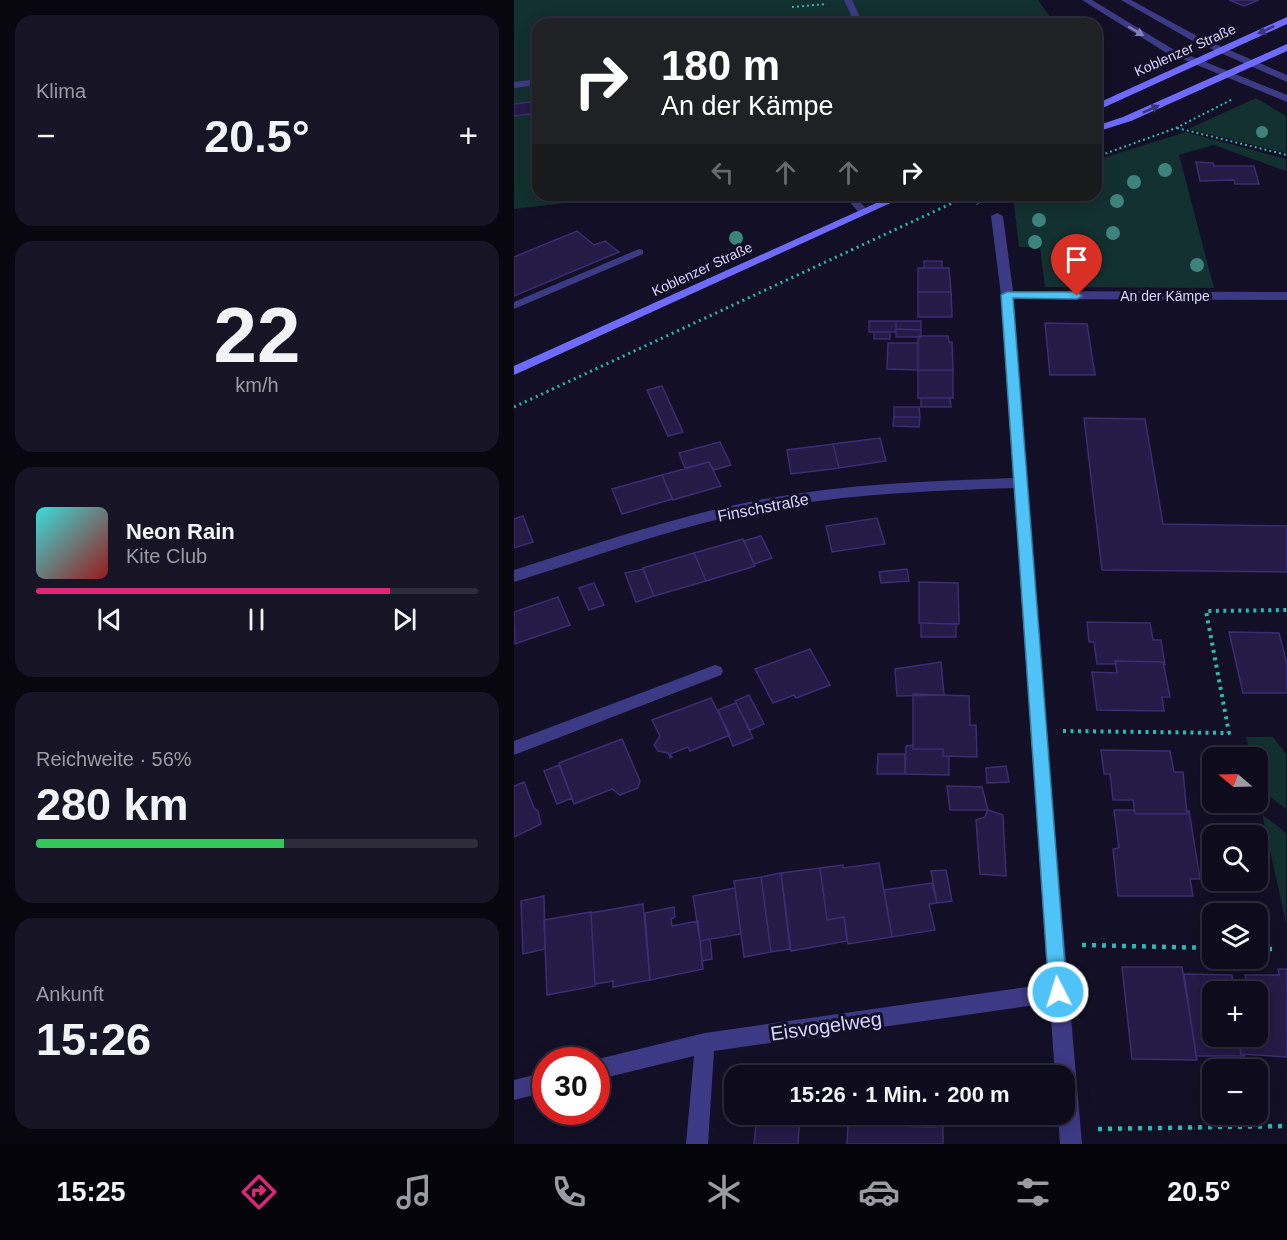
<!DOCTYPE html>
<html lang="de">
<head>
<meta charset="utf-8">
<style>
  body { margin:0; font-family:Helvetica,sans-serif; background:#171425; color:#f1f3f6; height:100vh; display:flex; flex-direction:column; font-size:22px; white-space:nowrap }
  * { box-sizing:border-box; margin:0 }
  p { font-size:20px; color:#9b9ba3 }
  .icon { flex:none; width:33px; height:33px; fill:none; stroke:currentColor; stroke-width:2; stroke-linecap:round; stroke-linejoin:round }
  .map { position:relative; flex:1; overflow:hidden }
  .panel { display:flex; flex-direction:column; gap:15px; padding:15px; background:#08060f; width:514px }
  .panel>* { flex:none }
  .guide { position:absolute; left:18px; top:18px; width:570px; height:183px; border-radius:18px; box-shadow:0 3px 15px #0003,0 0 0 2px #2e2b3b; background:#202124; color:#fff; overflow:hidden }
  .needle { width:39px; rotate:289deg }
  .fabs { position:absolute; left:688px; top:747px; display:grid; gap:12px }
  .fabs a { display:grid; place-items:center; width:66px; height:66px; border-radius:12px; background:#0e0b1c; box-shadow:0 3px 15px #0003,0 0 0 2px #2e2b3b; font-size:30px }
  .speed { position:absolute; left:18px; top:1047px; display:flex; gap:12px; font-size:30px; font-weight:700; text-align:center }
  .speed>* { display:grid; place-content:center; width:78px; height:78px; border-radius:50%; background:#0e0b1c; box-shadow:0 3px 15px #0003,0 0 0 2px #2e2b3b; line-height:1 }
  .speed .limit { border:9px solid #d22; background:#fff; color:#111 }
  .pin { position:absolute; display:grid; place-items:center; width:51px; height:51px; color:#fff; margin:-62px -26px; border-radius:50% 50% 50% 0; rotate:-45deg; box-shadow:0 0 6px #0007 }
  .pin .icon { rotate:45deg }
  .me { position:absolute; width:66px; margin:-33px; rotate:355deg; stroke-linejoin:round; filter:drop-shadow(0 0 4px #0008) }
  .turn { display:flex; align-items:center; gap:21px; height:126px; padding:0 30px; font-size:27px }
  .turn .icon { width:78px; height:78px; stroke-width:2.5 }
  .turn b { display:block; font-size:42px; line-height:51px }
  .lanes { display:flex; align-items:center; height:57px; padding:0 30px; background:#0003; justify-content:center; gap:30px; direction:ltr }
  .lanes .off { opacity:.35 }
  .big { font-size:45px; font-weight:700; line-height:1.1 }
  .panel .widget { flex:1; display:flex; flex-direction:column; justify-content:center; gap:9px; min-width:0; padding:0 21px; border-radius:18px; background:#171425 }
  .panel .dial { align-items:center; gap:0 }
  .dial b { font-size:78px; line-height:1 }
  .song { display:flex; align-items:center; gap:18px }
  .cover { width:72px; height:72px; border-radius:9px; background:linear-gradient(135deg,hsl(180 70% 55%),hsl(0 70% 35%)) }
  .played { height:6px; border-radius:3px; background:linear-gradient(90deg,#db2777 80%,#2e2b3b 80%) }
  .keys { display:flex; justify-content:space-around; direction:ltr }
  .heat { display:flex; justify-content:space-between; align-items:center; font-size:33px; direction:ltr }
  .charge { height:9px; border-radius:4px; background:linear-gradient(90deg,#34c759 56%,#2e2b3b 0) }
  .trip { position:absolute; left:210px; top:1065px; width:351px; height:60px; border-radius:18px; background:#0e0b1c; box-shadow:0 3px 15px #0003,0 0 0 2px #2e2b3b; font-weight:700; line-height:60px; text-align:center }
  .tabs { display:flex; height:96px; justify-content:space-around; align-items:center; background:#06040b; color:#9b9ba3 }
  .tabs .icon { width:42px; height:42px }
  .tabs .current { color:#db2777 }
  .tabs b { font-size:27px; color:#f1f3f6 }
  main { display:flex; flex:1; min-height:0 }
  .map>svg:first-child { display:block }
  .green { fill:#12302f }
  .building { fill:#241b47; stroke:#3b2d73; stroke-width:1.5 }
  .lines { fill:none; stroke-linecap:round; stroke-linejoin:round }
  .path-far3 { stroke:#2fb8b0; stroke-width:2; stroke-dasharray:2 3; stroke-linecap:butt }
  .path-far2 { stroke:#2fb8b0; stroke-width:3; stroke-dasharray:2 4; stroke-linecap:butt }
  .path-far1 { stroke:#2fb8b0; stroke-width:4; stroke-dasharray:3 4.5; stroke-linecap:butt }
  .path { stroke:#2fb8b0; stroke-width:4.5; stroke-dasharray:4 6; stroke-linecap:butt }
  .lane { fill:#3d3a85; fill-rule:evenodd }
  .street { fill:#3d3a85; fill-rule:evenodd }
  .secondary { fill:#6f6bff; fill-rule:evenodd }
  .tree { fill:#3d827b }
  .oneway { fill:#38347d }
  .oneway2 { fill:#837fbc }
  .route { fill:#4fc3f7; stroke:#337fa1; stroke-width:1.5 }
  .labels { text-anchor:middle; stroke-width:6; stroke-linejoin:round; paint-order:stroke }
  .far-street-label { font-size:14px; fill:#d9d4ff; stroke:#130f26 }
  .street-label { font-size:16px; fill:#d9d4ff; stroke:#130f26 }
  .near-street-label { font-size:20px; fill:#d9d4ff; stroke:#130f26 }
</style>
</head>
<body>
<main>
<section class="panel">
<div class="widget"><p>Klima</p>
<div class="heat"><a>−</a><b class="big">20.5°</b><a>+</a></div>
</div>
<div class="widget dial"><b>22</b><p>km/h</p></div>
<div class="widget">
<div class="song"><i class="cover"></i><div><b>Neon Rain</b><p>Kite Club</p></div></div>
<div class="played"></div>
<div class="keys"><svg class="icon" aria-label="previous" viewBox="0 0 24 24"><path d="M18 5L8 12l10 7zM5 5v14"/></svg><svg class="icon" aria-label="pause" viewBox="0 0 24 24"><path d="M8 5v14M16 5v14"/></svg><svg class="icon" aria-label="next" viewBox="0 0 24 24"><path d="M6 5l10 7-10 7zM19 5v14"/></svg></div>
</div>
<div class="widget"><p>Reichweite · 56%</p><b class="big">280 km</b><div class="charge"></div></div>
<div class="widget"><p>Ankunft</p><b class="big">15:26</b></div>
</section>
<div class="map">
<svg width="773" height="1144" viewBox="0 0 773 1144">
  <rect width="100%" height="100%" fill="#130f26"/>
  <path class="green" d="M0 0H524L539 21 543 20 546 24H24V195H121L0 209Z
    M742 98 772 116V153L674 129Z
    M672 132 772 159V171L700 145 665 155 700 288 531 287 526 247H505L499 195H582V160Z
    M732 737H759L772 754V809L744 788V758L737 757Z
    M748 814 772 833V923Z"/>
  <path class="building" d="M715 0H745L730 6Z
    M24 101V113L0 116V104Z
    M682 162 699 163 700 166H740L745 184H721L720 180 686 181Z
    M63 231 80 245 91 241 105 252 0 296V257Z
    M410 261H428V268H410Z
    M404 268H435L437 292H404Z
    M404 292H437L438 317H404Z
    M355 321H382V332H355Z
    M382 321H407V330L382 329Z
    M531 323 573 324 581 375H536Z
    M382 329 407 330V337H382Z
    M360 332H376V339H360Z
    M406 336H434L435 342H438L439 370H404V337Z
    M374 343H404V370L373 369Z
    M404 370H439V398H404Z
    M148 386 169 432 154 436 133 390Z
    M407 398H436L437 407H407Z
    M380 407H405L406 417H380Z
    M380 417H406L405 427 379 426Z
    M570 418 631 419 649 524 773 526V572L588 570Z
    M366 438 372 461 325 468 319 444Z
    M206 442 217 465 200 470 195 462 171 468 165 453Z
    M319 444 325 468 277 474 273 450Z
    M195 462 207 486 159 500 148 475Z
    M148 475 158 499 108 514 98 489Z
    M9 516 19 542 0 548V519Z
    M363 518 371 544 318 552 312 526Z
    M247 536 258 558 240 564 230 541Z
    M229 539 241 566 192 581 180 553Z
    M180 553 192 581 140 596 129 568Z
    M129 569 140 596 122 602 111 573Z
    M393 569 395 581 367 583 365 572Z
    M405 582 444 583 445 624 405 623Z
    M80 583 90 605 75 610 65 588Z
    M44 597 56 625 1 644 0 612Z
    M573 622 636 623 639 640H647L651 665 649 662 601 661 602 664H583L580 642H575Z
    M407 623 442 624V637H407Z
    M715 632 765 633 773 664V693H729Z
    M296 649 316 685 282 698 280 695 259 703 241 669Z
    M601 661 649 662 656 697H648L650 711 583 710 578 672 603 673Z
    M427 662 430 695 383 696 381 669Z
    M399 694 455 696 456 725H462L463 757 429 756V749H399Z
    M235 695 250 724 236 730 221 701Z
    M197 698 216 735 176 751 174 747 156 754 158 757 156 758 154 753 144 751 140 745 146 736 138 720Z
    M222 703 239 738 219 746 204 710Z
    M108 739 126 781 124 788 106 795 98 789 60 804 45 763Z
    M399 745V749H429V756H435V775L391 774 392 746Z
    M587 750 656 751 660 772H669L673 814H621L619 800H599L596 774H590Z
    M364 754H391V774H363Z
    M45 765 58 798 43 804 30 771Z
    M492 766 495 782 473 783 472 768Z
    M10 782 20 808 24 811 27 824 0 837V786Z
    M433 786 468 787 474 810H436Z
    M474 810 489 815 492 876 466 874 462 820 471 817Z
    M600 810H620L621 814H673V811H675L686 879H676L679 896H604L599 849 605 848Z
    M365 863 378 937 334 944 330 917 313 920 306 868 329 865V868Z
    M306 868 313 920 330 917 333 941 277 951 267 873Z
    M432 870 438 901 423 903 417 871Z
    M267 873 276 949 257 952 247 877Z
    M247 877 257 952 230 957 220 881Z
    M418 883 423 903 415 904 421 930 378 937 370 890Z
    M221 888 227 934 186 941 179 896Z
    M30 896 31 949 9 954 7 901Z
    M129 904 136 980 99 987V981L81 984 77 913Z
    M160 907 161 917 157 919 158 926 184 921 189 969 136 980 131 913Z
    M77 912 81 986 33 995 30 920Z
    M196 939 198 959 188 961 186 941Z
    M608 967H668L683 1060 618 1059Z
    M764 969H773V1057L727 1054 724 1036H744V992H734L731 975H765Z
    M670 974 718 975 720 992H699V1036H724L727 1054 731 1056H682Z
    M243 1114H286L284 1144H240Z
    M335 1114H422V1127L334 1125Z
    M334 1125 429 1126V1144H333Z"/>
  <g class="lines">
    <path class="path-far3" d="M278 7 313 4
      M663 128 773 155
      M582 157 662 128 719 99
      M458 195 461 200
      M444 200 455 195"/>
    <path class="path-far2" d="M460 199 464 204
      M0 407 447 199"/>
    <path class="path-far1" d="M549 731 715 733 692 611 773 610"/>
    <path class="path" d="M568 945 699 948
      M744 949H763
      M584 1129 773 1126"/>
    <path class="lane" d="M330 0H338L349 24H341Z
      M24 79V85L0 88V82Z
      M330 195H340L354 211 353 213H345Z
      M125 249 129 250V254L0 309V302Z"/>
    <path class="street" d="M568 0H578L657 48 773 95V102L651 52Z
      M607 0H617L683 36 773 75V82L677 40Z
      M483 213 489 216 499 291 773 292V300L499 299 532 731 568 1144H546L544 1114H550V1076H541L536 1003 200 1051 194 1144H172L180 1056 82 1080V1060H80L191 1033 534 984 500 488C406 491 310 495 218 516 144 533 73 559 0 582V570C82 544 164 515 250 499 332 484 416 481 499 478L487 295 477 216Z
      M201 665 207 667 209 671 207 675 0 755V741Z
      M32 1072V1092L0 1100V1080Z"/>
    <path class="secondary" d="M773 17V24L582 111V104Z
      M773 44V51L617 121 582 132V126L609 117Z
      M380 195H394L0 375V366Z"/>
  </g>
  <g class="tree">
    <circle cx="748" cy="132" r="6"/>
    <circle cx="651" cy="170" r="7"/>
    <circle cx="620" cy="182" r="7"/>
    <circle cx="603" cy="201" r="7"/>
    <circle cx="525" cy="220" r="7"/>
    <circle cx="599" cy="233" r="7"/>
    <circle cx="222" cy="238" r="7"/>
    <circle cx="521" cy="242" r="7"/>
    <circle cx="683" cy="265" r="7"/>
  </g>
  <defs><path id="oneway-solid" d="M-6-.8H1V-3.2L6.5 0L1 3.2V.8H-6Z" transform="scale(1.5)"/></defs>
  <g class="oneway">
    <use href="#oneway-solid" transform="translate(752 30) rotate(155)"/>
    <use href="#oneway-solid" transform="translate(637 109) rotate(-24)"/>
  </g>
  <use class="oneway2" href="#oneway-solid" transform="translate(622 31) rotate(30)"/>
  <path class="route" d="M493 292H563L568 296 563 299 499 298 553 992 550 998 544 1001 538 998 535 992 487 295Z"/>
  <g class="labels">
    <g class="far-street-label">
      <text transform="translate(671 50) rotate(-24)" y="5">Koblenzer Straße</text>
      <text transform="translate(188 269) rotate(-25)" y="5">Koblenzer Straße</text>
      <text x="651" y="301">An der Kämpe</text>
    </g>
    <g class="street-label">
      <text transform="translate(249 507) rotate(-11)" y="6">Finschstraße</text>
    </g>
    <g class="near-street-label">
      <text transform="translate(312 1026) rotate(-8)" y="7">Eisvogelweg</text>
    </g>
  </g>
</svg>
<div class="fabs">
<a><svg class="needle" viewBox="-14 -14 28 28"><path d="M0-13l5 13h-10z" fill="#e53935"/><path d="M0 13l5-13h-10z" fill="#9b9ba3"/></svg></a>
<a><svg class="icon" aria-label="search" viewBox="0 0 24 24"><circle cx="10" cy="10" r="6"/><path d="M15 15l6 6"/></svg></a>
<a><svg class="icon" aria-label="layers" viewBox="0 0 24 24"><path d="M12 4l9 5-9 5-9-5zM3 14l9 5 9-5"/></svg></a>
<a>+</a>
<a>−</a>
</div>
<div class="speed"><div class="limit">30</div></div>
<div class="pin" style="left:563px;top:296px;background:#d93025"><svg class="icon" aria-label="arrive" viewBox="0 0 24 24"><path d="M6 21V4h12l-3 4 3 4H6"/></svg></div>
<svg class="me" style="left:544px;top:992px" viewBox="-20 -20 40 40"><circle r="17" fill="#4fc3f7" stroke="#fff" stroke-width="3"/><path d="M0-11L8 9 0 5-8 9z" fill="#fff"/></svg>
<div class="trip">15:26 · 1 Min. · 200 m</div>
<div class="guide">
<div class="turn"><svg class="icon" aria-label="right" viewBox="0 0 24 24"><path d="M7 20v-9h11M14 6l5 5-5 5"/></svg><div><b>180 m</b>An der Kämpe</div></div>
<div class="lanes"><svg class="icon off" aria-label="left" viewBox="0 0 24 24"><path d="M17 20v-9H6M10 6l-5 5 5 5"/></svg><svg class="icon off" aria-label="ahead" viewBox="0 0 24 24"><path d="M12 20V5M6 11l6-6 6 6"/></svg><svg class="icon off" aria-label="ahead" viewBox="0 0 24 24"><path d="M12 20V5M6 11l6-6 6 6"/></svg><svg class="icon" aria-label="right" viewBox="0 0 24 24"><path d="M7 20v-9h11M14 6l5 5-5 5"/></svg></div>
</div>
</div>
</main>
<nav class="tabs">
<b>15:25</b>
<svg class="icon current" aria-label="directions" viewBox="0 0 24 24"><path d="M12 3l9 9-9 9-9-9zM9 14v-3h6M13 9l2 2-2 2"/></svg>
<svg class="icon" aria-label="music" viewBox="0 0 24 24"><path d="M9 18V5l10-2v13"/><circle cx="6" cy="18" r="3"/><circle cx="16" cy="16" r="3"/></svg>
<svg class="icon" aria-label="phone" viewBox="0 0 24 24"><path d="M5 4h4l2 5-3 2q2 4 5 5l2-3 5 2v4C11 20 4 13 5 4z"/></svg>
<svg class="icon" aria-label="climate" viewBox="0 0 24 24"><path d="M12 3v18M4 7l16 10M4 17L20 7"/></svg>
<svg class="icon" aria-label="car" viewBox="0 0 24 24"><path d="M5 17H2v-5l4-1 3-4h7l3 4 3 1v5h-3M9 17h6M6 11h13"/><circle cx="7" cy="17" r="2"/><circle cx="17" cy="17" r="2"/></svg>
<svg class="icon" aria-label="filters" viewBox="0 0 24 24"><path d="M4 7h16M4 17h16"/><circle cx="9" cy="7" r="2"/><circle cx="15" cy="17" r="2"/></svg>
<b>20.5°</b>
</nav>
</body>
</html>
